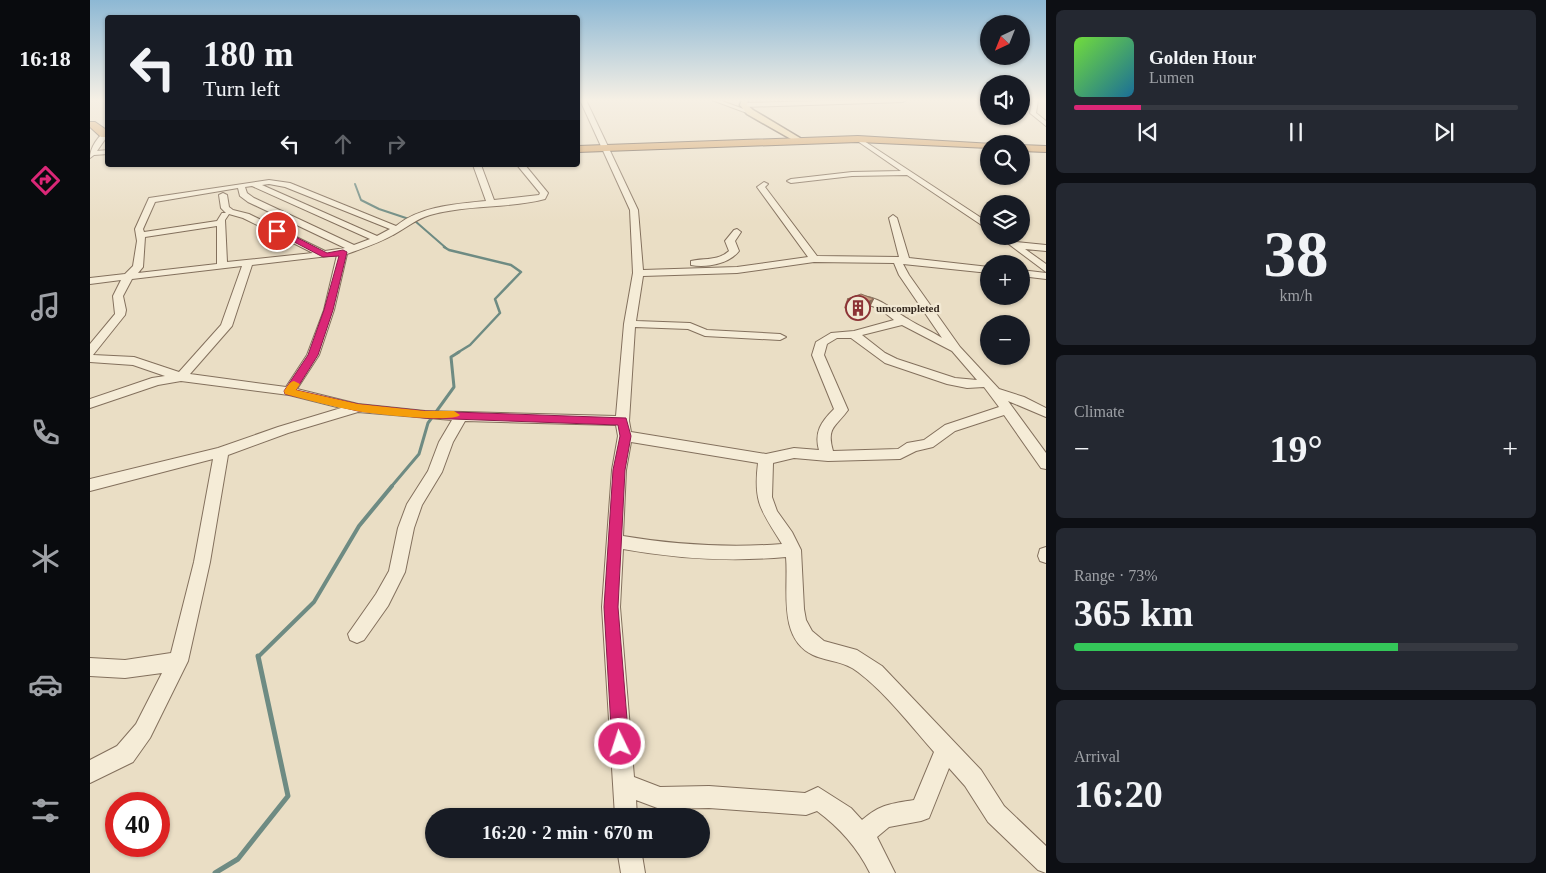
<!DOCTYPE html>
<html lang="en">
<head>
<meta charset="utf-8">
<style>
  body { margin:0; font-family:Georgia,serif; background:#242831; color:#f1f3f6; height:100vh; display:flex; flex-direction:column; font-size:19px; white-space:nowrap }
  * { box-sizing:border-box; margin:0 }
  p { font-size:16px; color:#9ea1a6 }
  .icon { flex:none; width:28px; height:28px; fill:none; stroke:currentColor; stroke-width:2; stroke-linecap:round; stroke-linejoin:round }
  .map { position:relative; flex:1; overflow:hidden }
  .panel { display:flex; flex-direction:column; gap:10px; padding:10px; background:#0d0f14; width:500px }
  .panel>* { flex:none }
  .top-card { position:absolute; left:15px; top:15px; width:475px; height:152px; border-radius:5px; box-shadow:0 1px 4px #0004; background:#171b24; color:#f1f3f6; overflow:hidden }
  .needle { width:32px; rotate:223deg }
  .controls { position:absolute; left:890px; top:15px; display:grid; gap:10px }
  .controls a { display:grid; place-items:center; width:50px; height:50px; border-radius:50%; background:#171b24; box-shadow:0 1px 4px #0004; font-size:25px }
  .speed { position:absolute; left:15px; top:792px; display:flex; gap:10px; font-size:25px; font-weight:700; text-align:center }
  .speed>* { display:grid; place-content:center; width:65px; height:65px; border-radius:50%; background:#171b24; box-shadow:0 1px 4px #0004; line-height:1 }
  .speed .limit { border:8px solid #d22; background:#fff; color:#111 }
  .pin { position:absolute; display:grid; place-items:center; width:42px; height:42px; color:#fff; margin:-21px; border:2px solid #fff; border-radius:50%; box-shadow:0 1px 5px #0007 }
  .me { position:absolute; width:55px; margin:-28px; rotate:356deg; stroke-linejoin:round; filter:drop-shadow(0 0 4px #0008) }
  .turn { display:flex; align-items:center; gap:18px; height:105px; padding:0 15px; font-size:22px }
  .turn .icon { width:65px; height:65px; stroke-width:2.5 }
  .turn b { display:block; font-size:35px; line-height:42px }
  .lanes { display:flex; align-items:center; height:48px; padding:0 15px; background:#0003; justify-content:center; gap:25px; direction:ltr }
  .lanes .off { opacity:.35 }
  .big { font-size:38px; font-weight:800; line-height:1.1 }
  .panel .tile { flex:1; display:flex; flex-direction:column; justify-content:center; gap:8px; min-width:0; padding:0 18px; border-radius:8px; background:#242831 }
  .panel .dial { align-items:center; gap:0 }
  .dial b { font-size:65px; line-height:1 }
  .song { display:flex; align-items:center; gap:15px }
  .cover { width:60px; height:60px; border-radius:8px; background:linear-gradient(135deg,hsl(100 70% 55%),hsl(200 70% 35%)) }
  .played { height:5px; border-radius:2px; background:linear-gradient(90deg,#db2777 15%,#363941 15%) }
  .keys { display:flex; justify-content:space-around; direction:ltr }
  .heat { display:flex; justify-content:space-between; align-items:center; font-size:28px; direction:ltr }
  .charge { height:8px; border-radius:4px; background:linear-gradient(90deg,#34c759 73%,#363941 0) }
  .trip { position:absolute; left:335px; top:808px; width:285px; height:50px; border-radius:25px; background:#171b24; box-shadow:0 1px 4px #0004; font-weight:800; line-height:50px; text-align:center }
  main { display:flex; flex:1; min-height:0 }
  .tab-bar { display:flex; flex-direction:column; width:90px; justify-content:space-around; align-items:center; background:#090b0e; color:#9ea1a6 }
  .tab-bar .icon { width:35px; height:35px }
  .tab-bar .selected { color:#db2777 }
  .tab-bar b { font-size:22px; color:#f1f3f6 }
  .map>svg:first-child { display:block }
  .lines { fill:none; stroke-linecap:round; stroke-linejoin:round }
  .stream-far4 { stroke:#6e8b83; stroke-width:2 }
  .stream-far3 { stroke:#6e8b83; stroke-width:2.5 }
  .stream-far2 { stroke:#6e8b83; stroke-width:3 }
  .stream-far1 { stroke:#6e8b83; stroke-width:4 }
  .stream { stroke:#6e8b83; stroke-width:5 }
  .minor-casing { stroke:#83705d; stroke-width:2 }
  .major-casing { stroke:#513f31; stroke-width:3 }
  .highway-casing { stroke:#513f31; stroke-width:2 }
  .minor { fill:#f5ecd7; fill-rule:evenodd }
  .major { fill:#ead1a0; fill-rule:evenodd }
  .highway { fill:#d19c5d; fill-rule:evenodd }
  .wall { fill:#a9846c }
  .shaded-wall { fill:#8a6c58 }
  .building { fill:#c59a7e; stroke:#8a6c58 }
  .route { fill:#db2777; stroke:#8e194d }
  .slow { fill:#f59e0b }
  .labels { text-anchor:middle; stroke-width:4.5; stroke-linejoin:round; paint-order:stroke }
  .far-poi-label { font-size:11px; font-weight:bold; fill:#35291f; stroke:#f2e9d4; text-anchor:start }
</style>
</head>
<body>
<main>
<nav class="tab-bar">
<b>16:18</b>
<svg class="icon selected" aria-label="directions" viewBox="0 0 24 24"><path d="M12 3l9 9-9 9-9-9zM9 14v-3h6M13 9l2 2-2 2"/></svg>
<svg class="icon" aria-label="music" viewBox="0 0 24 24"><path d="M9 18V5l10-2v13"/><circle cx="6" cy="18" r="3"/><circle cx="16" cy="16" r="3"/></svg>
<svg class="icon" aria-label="phone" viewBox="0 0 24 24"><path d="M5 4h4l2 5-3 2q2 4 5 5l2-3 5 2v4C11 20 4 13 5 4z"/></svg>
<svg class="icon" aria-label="climate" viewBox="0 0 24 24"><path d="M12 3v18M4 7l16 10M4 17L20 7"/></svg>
<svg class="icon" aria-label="car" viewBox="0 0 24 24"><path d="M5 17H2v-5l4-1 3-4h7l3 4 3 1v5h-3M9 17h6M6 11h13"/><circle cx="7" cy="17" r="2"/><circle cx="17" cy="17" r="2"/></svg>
<svg class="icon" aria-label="filters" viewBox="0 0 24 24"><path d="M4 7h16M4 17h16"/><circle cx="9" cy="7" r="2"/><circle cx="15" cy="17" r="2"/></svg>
</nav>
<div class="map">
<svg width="956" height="873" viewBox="0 0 956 873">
  <rect width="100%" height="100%" fill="#eadec5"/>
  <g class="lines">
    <path class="stream-far4" d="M265 184 271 200 289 209 325 221 356 248"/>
    <path class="stream-far3" d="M354 247 359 250 421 265 431 272 405 299 410 313 380 345 367 353"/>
    <path class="stream-far2" d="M301 487 329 454 338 423 364 387 361 357 369 352"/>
    <path class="stream-far1" d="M168 657 224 602 269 526 302 486"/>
    <path class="stream" d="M125 873 148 859 198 796 168 656"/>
    <defs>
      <path id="minor" d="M490 100H496L548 210 553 270 647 267 718 257 667 187 674 182 678 184 675 187 727 256 809 257 799 218 803 215 807 218 819 258 899 267V273L813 264 819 275 870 347 909 389 934 397 956 408V417L918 401 956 453V469L951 468 914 415 865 431 843 447 826 451 810 459 738 461 704 458 683 463 682 497 687 511 702 532 711 550 714 609 716 620 722 631 734 641 767 650 792 666 891 770 914 806 956 846V873L948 870 898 822 875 786 859 768 839 818 831 821 799 827 787 837 805 873H780C767 847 750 828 727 811L716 815 619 808 570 809 546 800 547 816H525L512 607 522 470 528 436 526 425 375 421 363 442 352 472 332 505 324 528 315 572 298 606 274 640 267 643 260 640 258 634 286 594 299 571 308 528 317 504 338 471 349 442 362 420 268 412 198 433 138 455 120 562 98 661 60 738 43 762 0 783V760L27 746 46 724 72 673 35 678 0 676V658L35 660 81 653 104 562 123 459 0 491V479L128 448 188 427 251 408 199 395 91 381 68 385 0 408V399L62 378 75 376 43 365 0 362V344L25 314 23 296 31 280 0 284V278L35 274 43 266 47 241 45 229 59 198 179 180 200 183 306 226C330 206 367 204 396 201L383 165H391L404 200 449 195 450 193 427 165H435L458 193 455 199C418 209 378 204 340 215 326 219 316 228 303 235 289 243 273 248 257 254L244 310 229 355 207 389 268 404 335 411 526 416 534 324 543 273 540 210ZM179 184 195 187 300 229 287 236 172 185ZM162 186 280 239 264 245 164 198 157 193 155 187ZM148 188 150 196 158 202 255 248 235 251 159 214 143 210 139 207 137 195 133 193 129 195 131 208 136 213H132L127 221 54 232 53 229 65 202ZM139 214 153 218 223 253 137 262 135 220ZM127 226V264L48 273 53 267 55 237ZM247 255 234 310 217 355 196 387 100 374 142 326 162 265ZM724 262 804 263 809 275 852 338C841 331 829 326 818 319 805 312 785 293 769 297L768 299 769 301 790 309 804 320 764 331 741 333 726 342 722 355 744 409C731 422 724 432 729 450L704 448 676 454 541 432 539 421 545 327 598 329 615 336 690 340 696 337 690 334 617 330 600 323 546 321 553 276 647 273ZM152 266 131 325 89 372 44 357 3 355 35 315 36 310 33 296 42 279ZM812 325 862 351 887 380 865 378 807 359 795 353 772 335ZM747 338H761L795 363 857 384 877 388 894 387 909 407 855 425 834 440 817 443 808 449 743 451C736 427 746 427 758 410L734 355 737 344ZM541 442 668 463C663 504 672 511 692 544 638 548 587 545 533 536L536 470ZM533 549C589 559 639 562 696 557 699 588 687 638 723 655 738 662 755 661 768 672 796 693 821 726 844 752L824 800C800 804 791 804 772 820L761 808 728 787 715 793 619 786 570 787 544 777 530 607Z
        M622 100H629L662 112 657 113Z
        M773 100H816L813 102 653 107 650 105 653 103Z
        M942 100H948L946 113 956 121V126L940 113Z
        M18 130V135L7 151 18 150V154L4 155 0 158C0 148 8 135 18 130Z
        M768 137 899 223V230L817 175 762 176 701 183 697 181 701 179 762 172 811 171 766 140 765 139Z
        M647 229 651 232 645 241 649 251C639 264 616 268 601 265V261C614 258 628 261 639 251L635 241 644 230Z
        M908 236H918L926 242 956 245V251L935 249 956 264V272Z
        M931 270 956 273V279L931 276Z
        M956 547V563L950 561 948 556 950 549Z
        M527 849H551L555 873H531Z"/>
      <path id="major" d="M652 100H658L657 105 663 110 715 141 708 143 657 114 650 105Z"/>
      <path id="highway" d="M0 122H5L18 131V137H11L0 127Z
        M768 136 903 144H899V148L768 142 488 152V146Z
        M931 145 956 146V152L931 151Z"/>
    </defs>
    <use href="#minor" class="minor-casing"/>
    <use href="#major" class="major-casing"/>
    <use href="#highway" class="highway-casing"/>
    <use href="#minor" class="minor"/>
    <use href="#major" class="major"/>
    <use href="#highway" class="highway"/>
  </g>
  <path class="wall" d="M757 299H784L780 307 765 314 754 308Z"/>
  <path class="shaded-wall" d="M784 299 780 307 765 314 768 306Z"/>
  <path class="building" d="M771 294 784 299 768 306 757 299Z"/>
  <linearGradient id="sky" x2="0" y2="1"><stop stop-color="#8db8d4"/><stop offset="0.45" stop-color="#f6f0e5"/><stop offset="1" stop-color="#f6f0e5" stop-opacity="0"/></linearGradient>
  <rect width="956" height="222" fill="url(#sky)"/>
  <path class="route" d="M185 229H190L237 253 253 250 257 252 243 310 228 355 206 390 268 404 335 411 536 418 541 436 535 470 528 607 539 744 536 751 530 753 524 751 522 744 514 607 523 470 530 436 528 425 335 418 268 411 195 394 194 391 218 355 234 310 249 256 233 257 185 232Z"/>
  <path class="slow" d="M204 381 210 384 206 390 268 404 335 411H364L370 415C363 423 282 414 267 411 243 407 219 400 195 394L194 391C197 387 199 382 204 381Z"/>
  <defs>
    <symbol id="building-ring" viewBox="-11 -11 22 22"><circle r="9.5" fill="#f2e9d4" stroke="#8c3235" stroke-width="1.5"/><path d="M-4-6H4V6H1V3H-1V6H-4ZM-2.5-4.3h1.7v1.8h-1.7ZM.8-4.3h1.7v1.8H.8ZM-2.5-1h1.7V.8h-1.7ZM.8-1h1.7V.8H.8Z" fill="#8c3235"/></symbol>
  </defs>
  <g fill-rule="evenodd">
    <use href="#building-ring" x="754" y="294" width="28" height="28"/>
  </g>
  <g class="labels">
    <g class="far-poi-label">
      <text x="786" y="312">umcompleted</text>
    </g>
  </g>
</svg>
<div class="controls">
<a><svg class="needle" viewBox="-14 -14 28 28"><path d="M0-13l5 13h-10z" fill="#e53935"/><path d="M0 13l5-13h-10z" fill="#9ea1a6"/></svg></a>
<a><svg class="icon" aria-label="sound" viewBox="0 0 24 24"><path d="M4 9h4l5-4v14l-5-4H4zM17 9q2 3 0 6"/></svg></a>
<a><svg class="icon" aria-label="search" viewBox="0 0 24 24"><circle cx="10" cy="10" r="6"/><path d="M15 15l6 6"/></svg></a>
<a><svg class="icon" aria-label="layers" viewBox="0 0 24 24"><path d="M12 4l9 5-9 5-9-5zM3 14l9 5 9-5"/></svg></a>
<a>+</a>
<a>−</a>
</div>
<div class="speed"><div class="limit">40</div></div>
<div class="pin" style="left:187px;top:231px;background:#d93025"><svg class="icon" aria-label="arrive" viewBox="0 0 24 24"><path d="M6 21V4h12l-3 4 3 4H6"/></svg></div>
<svg class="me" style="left:530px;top:744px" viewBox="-20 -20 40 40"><circle r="17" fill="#db2777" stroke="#fff" stroke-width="3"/><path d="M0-11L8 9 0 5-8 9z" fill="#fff"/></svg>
<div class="trip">16:20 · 2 min · 670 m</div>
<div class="top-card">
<div class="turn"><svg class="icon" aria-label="left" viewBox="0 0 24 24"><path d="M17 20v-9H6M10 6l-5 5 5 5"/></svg><div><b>180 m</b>Turn left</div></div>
<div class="lanes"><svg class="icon" aria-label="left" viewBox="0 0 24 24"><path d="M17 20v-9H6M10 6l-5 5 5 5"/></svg><svg class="icon off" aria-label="ahead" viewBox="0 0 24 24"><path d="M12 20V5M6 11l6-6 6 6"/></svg><svg class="icon off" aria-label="right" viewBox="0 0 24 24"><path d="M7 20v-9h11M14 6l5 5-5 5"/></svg></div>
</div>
</div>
<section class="panel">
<div class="tile">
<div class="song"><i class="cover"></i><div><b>Golden Hour</b><p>Lumen</p></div></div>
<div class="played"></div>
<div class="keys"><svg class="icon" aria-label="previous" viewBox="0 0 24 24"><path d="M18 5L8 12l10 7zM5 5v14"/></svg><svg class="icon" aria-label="pause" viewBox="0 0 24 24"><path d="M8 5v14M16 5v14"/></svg><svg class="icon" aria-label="next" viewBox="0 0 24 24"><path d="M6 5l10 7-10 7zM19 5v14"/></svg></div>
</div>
<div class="tile dial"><b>38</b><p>km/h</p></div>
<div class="tile"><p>Climate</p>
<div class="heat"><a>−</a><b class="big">19°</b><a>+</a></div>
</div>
<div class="tile"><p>Range · 73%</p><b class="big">365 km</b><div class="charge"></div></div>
<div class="tile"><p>Arrival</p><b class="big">16:20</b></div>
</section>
</main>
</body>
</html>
